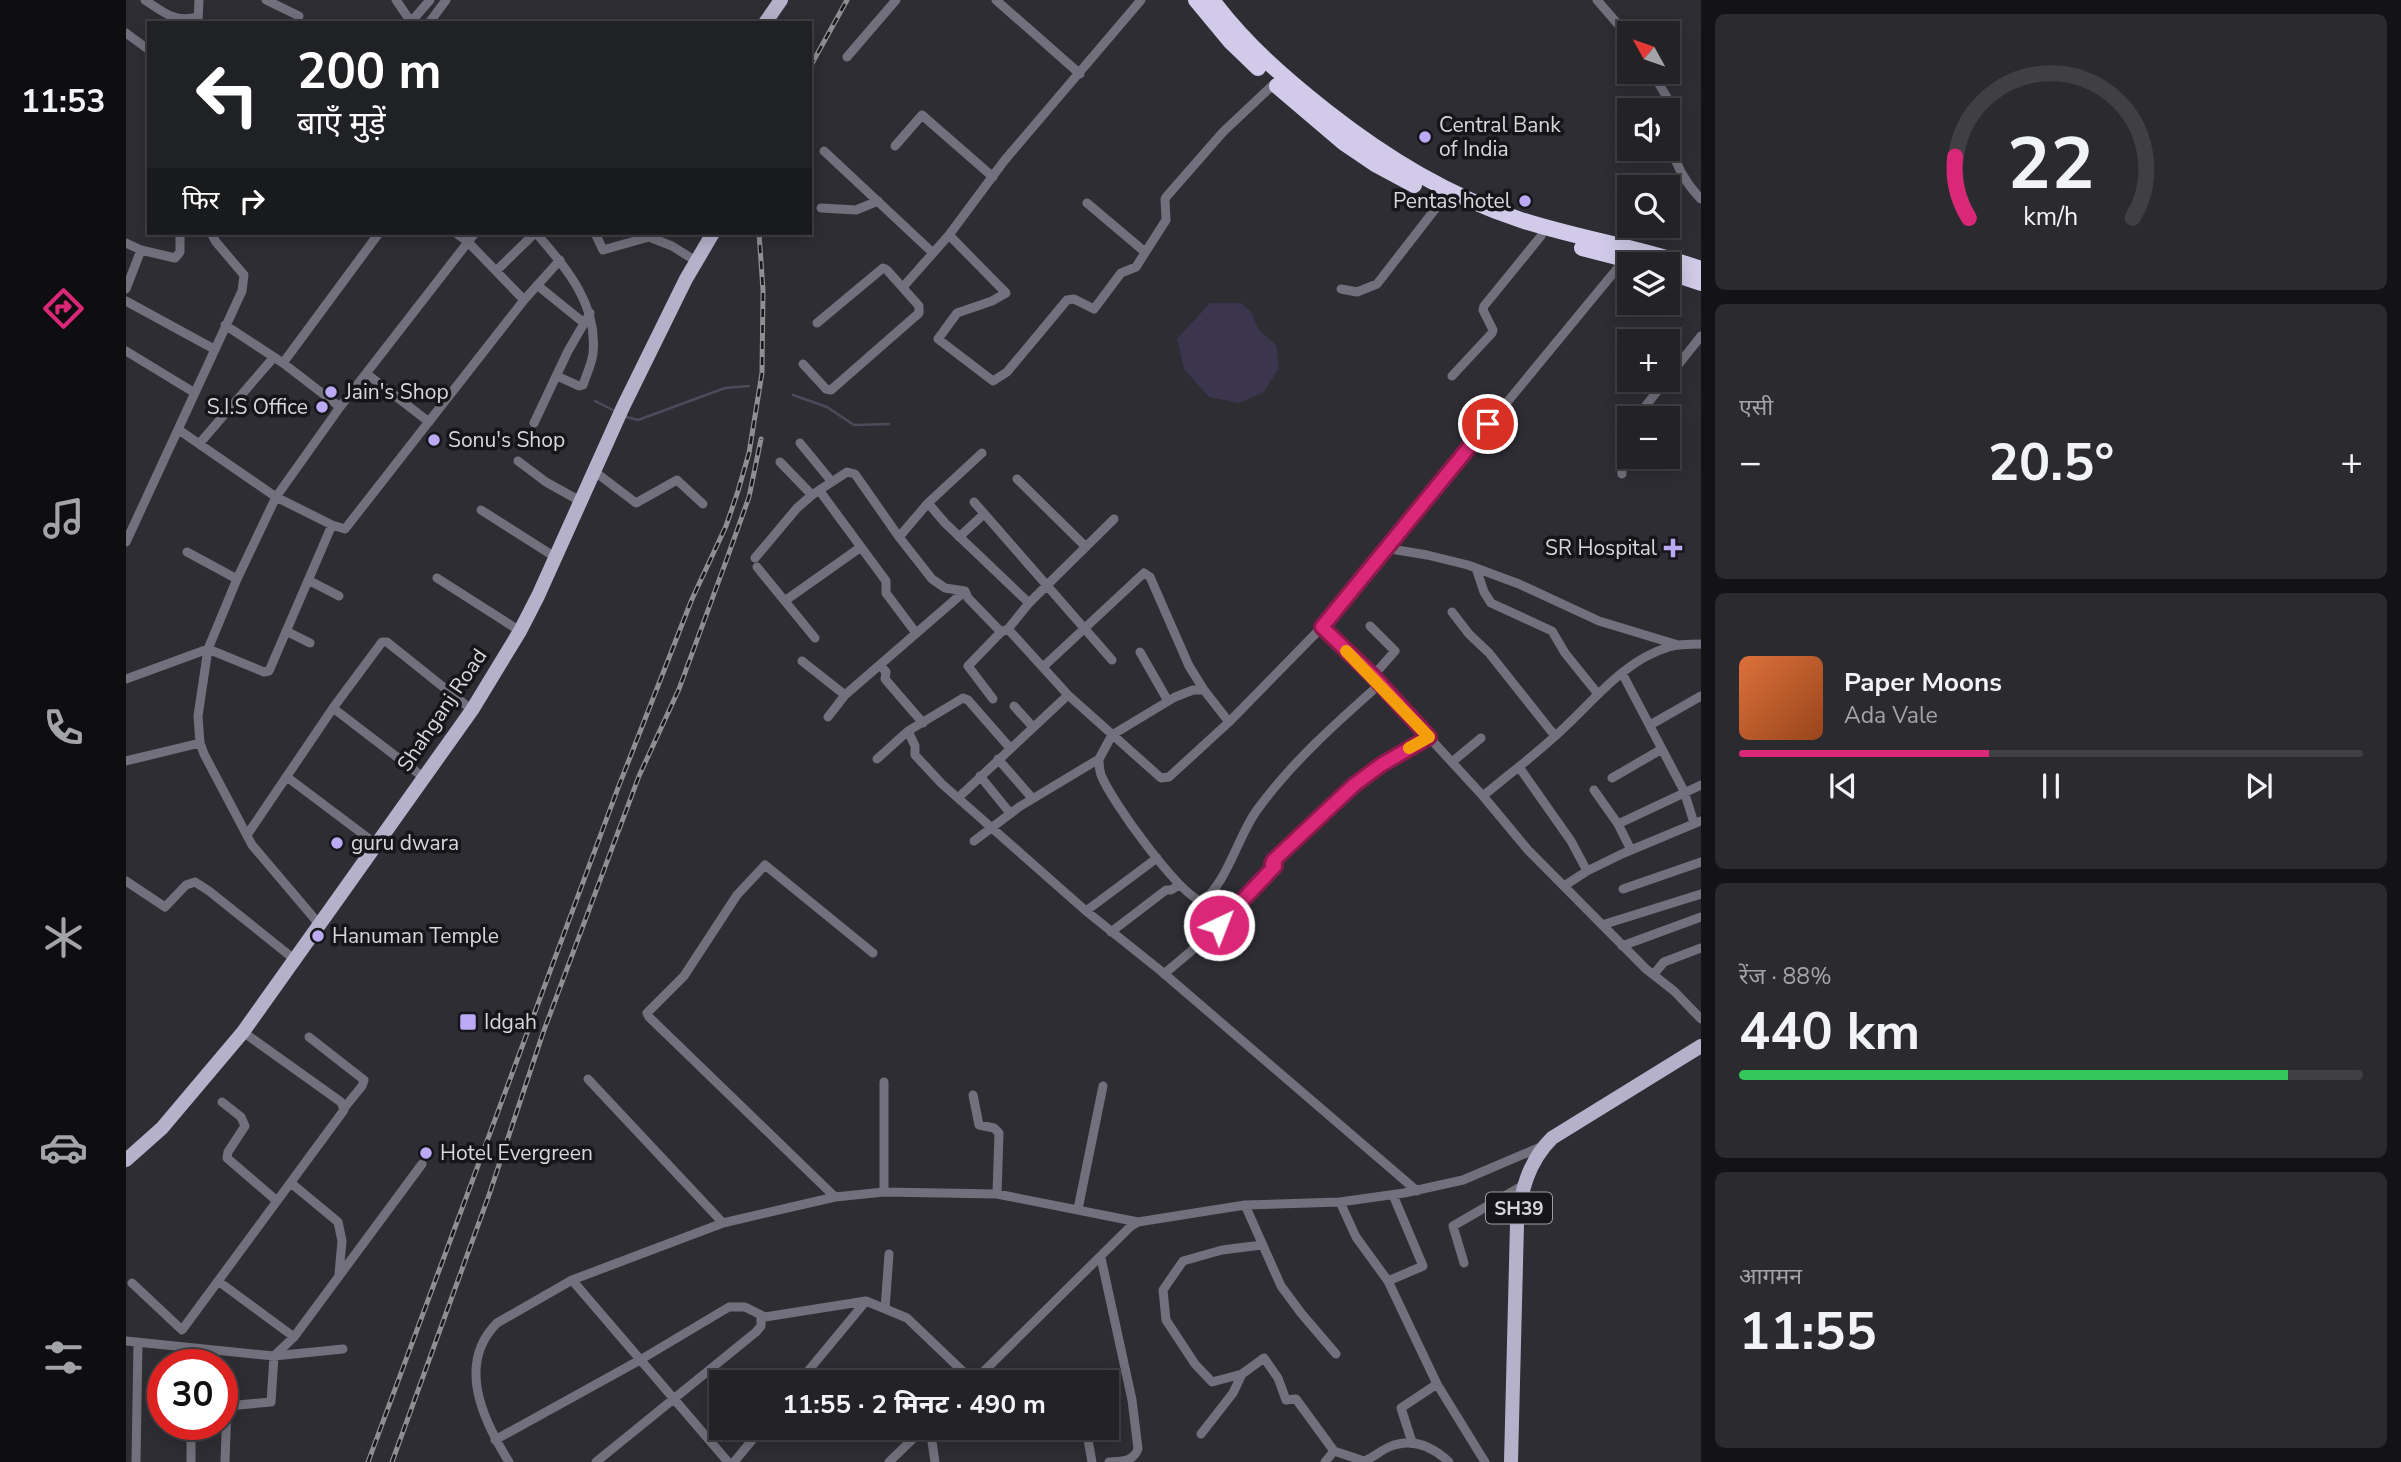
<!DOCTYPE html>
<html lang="hi">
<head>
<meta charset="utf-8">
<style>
  body { margin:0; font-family:"Nunito Sans","Noto Sans Devanagari",sans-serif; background:#2a2a2f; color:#f1f3f6; height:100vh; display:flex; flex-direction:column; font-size:26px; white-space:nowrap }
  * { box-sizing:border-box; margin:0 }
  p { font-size:23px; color:#a2a4a7 }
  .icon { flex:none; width:38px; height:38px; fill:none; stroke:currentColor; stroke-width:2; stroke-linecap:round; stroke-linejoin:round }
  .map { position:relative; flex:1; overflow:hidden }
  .side { display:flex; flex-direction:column; gap:14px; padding:14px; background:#131315; width:700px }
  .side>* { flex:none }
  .hud { position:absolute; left:21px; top:21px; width:665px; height:214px; border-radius:0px; box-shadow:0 4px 18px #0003,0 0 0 2px #3f3f44; background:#202124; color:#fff; overflow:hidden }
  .needle { width:46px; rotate:310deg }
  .fabs { position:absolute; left:1491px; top:21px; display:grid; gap:14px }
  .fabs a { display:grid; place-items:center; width:63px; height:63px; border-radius:0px; background:#222227; box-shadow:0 4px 18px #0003,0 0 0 2px #3f3f44; font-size:35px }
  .speed { position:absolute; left:21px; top:1349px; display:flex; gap:14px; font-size:35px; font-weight:700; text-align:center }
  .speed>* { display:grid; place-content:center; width:91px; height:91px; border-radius:50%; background:#222227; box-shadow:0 4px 18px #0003,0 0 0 2px #3f3f44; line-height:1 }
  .speed .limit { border:10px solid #d22; background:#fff; color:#111 }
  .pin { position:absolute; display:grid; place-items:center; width:60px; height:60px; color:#fff; margin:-30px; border:4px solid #fff; border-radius:50%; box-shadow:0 2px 7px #0007 }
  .me { position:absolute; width:77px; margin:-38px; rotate:43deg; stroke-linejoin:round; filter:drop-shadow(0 0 5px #0008) }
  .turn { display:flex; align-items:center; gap:24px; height:147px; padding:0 35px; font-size:32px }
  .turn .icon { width:91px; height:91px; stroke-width:2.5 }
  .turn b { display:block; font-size:49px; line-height:60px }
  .then { display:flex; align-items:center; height:66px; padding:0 35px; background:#0003; gap:14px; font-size:26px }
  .big { font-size:52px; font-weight:700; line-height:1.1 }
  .side .card { flex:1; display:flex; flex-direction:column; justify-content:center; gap:10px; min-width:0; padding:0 24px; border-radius:10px; background:#2a2a2f }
  .side .dial { align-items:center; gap:0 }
  .dial svg { height:182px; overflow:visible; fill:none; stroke:#3f3f44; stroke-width:7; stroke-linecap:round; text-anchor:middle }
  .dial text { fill:#f1f3f6; stroke:none }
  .song { display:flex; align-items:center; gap:21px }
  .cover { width:84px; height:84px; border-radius:10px; background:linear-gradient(135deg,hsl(20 70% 55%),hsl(20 70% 35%)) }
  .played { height:7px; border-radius:4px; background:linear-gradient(90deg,#db2777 40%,#3f3f44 40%) }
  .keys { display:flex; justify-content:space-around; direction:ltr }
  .heat { display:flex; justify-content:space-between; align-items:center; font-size:38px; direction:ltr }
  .charge { height:10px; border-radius:5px; background:linear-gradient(90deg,#34c759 88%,#3f3f44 0) }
  .trip { position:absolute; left:583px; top:1370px; width:410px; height:70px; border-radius:0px; background:#222227; box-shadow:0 4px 18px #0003,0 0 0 2px #3f3f44; font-weight:700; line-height:70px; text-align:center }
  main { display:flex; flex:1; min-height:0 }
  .menu { display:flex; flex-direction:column; width:126px; justify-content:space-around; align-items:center; background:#0e0e10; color:#a2a4a7 }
  .menu .icon { width:49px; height:49px }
  .menu .selected { color:#db2777 }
  .menu b { font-size:32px; color:#f1f3f6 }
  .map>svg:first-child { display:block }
  .green { fill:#3b364e }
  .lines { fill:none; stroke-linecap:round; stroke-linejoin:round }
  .stream { stroke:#4e4a5a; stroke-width:2.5 }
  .street { stroke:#72707c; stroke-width:9 }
  .primary { stroke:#b6b1ca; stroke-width:14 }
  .highway { stroke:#d1cbe9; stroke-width:16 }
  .rail-casing { stroke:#8f8e93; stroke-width:5 }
  .rail { stroke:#161519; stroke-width:2.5; stroke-dasharray:8; stroke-linecap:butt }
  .route-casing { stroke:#8e194d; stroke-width:18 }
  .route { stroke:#db2777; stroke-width:12 }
  .slow { stroke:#f59e0b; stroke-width:12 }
  .poi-dot { fill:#bcaaf5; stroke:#161519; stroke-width:2.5 }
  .labels { text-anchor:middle; stroke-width:7; stroke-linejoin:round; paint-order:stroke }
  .shield { fill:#161519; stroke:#9e9da1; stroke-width:2 }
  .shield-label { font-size:19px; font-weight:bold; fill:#d8d7db }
  .poi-label { font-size:21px; fill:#d8d7db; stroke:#161519; text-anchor:start }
  .street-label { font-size:21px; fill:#d8d7db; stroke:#161519 }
</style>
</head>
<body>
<main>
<nav class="menu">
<b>11:53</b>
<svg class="icon selected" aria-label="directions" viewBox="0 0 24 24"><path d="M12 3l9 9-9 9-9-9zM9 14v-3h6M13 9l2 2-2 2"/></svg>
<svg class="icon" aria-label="music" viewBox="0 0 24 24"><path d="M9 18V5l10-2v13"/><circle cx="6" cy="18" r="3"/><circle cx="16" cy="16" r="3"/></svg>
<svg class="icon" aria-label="phone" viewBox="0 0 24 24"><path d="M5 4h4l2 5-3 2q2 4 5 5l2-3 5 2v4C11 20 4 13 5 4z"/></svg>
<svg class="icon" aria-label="climate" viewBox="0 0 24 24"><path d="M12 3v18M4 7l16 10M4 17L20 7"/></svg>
<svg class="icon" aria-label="car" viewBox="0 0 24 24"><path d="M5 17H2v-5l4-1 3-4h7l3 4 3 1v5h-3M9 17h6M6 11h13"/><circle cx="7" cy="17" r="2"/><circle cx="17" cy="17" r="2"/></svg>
<svg class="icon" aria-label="filters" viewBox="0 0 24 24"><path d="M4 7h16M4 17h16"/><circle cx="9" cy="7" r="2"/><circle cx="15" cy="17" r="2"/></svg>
</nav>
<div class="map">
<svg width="1575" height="1462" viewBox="0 0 1575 1462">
  <rect width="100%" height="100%" fill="#2e2d34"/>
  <path class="green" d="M1084 303H1115L1125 312 1132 329 1150 345 1153 368 1138 392 1113 403 1083 397 1058 369 1051 339Z"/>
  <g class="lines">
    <path class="stream" d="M667 395 701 407 728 425 763 424
      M469 401 491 412
      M500 417 512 420 599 388 623 386"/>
    <path class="street" d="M19 0C37 12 49 23 71 17
      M140 0 173 16
      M270 0 285 22
      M870 0 954 74
      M1471 0 1503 37
      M72 23 73 0
      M284 23 304 0
      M303 23 320 0
      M0 33 23 50
      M721 57 770 0
      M1529 72 1533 84 1548 109 1551 136 1544 144C1550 166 1559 183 1575 199
      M769 146 796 115 867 177
      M698 151 807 253
      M961 203 1019 252
      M695 208 730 210 752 201
      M330 233 341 241 398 300
      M410 233C440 268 472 304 467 353 466 364 460 375 457 385L453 386 431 376
      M469 233 477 250 523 237 546 246 570 261
      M823 235 880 293 866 301 831 313 812 339 867 381 881 372 941 300 948 299 968 309 995 273 1010 267 1040 220 1039 199 1041 196 1097 132 1149 83
      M0 243 15 250 49 258 54 252V233
      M370 271 409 233
      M411 285 458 323
      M777 287 823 235 878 161 1015 0
      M0 289 15 250
      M1215 289 1231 292 1251 284 1317 199
      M0 301 88 349
      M99 325 157 363 214 407
      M0 351 69 393
      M157 363 253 233
      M677 364 700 389 705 390 793 313V306L761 270 757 268 691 323
      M241 374 303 422
      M1326 376 1366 333 1367 330 1357 310 1358 306 1415 236
      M1510 418 1575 336
      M408 423 442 351 464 313
      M53 430 150 497 206 525 219 529 398 300 434 260
      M674 443 706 482
      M73 444 148 357
      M392 461 420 482 454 501
      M654 462 686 495
      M468 471 510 503 551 480 577 504
      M1496 474 1495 445 1503 426
      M891 479 960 547
      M693 490 760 581V593L790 633
      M848 502 986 660
      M802 503 819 523 903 603
      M355 510 429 557
      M773 537 802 503 856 453
      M833 537 858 514
      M0 542 116 291 118 275 90 242 85 233
      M1259 548 1301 555 1342 565 1393 584 1473 621 1552 645
      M61 552 111 579
      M629 558 671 508 686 495 721 472 729 474 773 537 806 579 819 588 839 591 842 598 875 632 882 629 903 603 988 519
      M631 567 689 638
      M1350 568 1358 592 1365 603 1426 631 1439 653 1472 694
      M311 578 394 631
      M182 580 213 596
      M660 600 735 547
      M1326 612 1343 634 1363 653 1429 736
      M1244 626 1269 651 1247 676
      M1196 627 1254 684 1357 796 1402 850 1520 969 1548 991 1575 1019
      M882 629 942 695 1035 778 1043 777 1103 722
      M160 631 184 643
      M1014 652 1042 701
      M676 661 719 695
      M754 665 760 672 759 679 797 723
      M917 667 1018 573 1024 577 1063 666 1078 690
      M1496 673 1558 791 1568 823
      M0 679 82 649 138 672 143 671 206 525
      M867 699 842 666 875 632
      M888 706 907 727
      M207 708 297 777
      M702 717 719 695 839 591
      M1524 725 1575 696
      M782 731 789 746V755L816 784 960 911 1035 971 1291 1191
      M751 759 782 731 837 698 842 700 884 748
      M872 759 906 798
      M973 759 986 735 1049 697 1067 690H1078L1103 722 1196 627 1499 259
      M0 761 74 743
      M1326 762 1355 738
      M1393 767 1445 841 1461 871
      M854 776 884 813
      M161 777 250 844
      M1486 778 1536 749
      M1468 790 1492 824 1505 850
      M1357 796C1381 776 1405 758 1428 737 1464 706 1495 661 1543 647 1553 644 1564 644 1575 644
      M833 797 942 695
      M1492 824 1575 785
      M121 835 207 708 256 642H261L346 710
      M848 841 893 807 973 759C973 764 973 769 975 775 986 802 1051 892 1076 902 1102 881 1112 836 1131 810 1165 763 1210 723 1254 684
      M0 881 39 907 60 885 69 882 83 891 168 959
      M1438 886 1461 871 1498 853 1575 821
      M1497 889 1575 862
      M960 911 1031 858
      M193 924 126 845 78 754 74 743 72 716 82 649 111 579 150 497 214 407 349 233
      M1476 925 1575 894
      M985 932 1040 890H1045L1053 885
      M1496 946 1575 917
      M1038 974 1077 941 1149 866 1146 864 1149 863 1147 861 1228 784 1255 765 1303 737
      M1528 974 1538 962 1575 948
      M183 1037 238 1080 236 1086 219 1107
      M462 1079 597 1223
      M758 1082V1192
      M847 1095 853 1125 868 1128 873 1133 871 1194
      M96 1102 115 1117 119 1126 102 1152 101 1158 151 1201
      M165 1183 212 1222 216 1241 213 1274
      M709 1197 523 1017 521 1013 558 976 611 895 639 865 747 953
      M1214 1202 1230 1237 1262 1281 1311 1384 1359 1462
      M1119 1205 1155 1286 1175 1313 1210 1354
      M952 1209 977 1086
      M1136 1245 1096 1250 1057 1261 1037 1290 1040 1320 1069 1364 1086 1382 1116 1374 1138 1358 1152 1378 1160 1400 1170 1399 1208 1451
      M975 1258 1006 1400 1012 1449C1007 1462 996 1461 983 1462
      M1338 1263 1327 1226 1396 1186
      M446 1280 602 1462
      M92 1281 168 1337
      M1262 1281 1297 1266 1267 1195
      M6 1283 56 1330 218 1110 215 1102 117 1032
      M759 1309 763 1254
      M0 1341 148 1356 217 1349
      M65 1365 66 1348
      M673 1382 740 1301 781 1318 848 1382
      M847 1382 1005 1226 1012 1222 1119 1205 1214 1202 1278 1193 1337 1180 1417 1146
      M804 1428 809 1462
      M960 1428 966 1462
      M1075 1434 1107 1393 1116 1374
      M369 1440 514 1360 603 1307H619L639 1317 740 1301
      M1286 1442 1275 1408 1311 1384
      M10 1462 12 1343
      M65 1462V1424
      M99 1462 101 1406 145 1402 148 1356 168 1337 296 1164
      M383 1462C357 1420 330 1364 371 1323L446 1280 597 1223 709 1197 758 1192 871 1194 1012 1222
      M470 1462 630 1332 635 1326V1316
      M608 1462 636 1428
      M763 1462 798 1428
      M1199 1462 1208 1451 1238 1461C1247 1458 1254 1451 1263 1447 1286 1437 1306 1446 1323 1462"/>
    <path class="primary" d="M639 23 655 0
      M0 1160 36 1128 117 1032 346 710 394 631 412 596 497 407 560 279 587 233
      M1385 1462 1391 1224C1395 1191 1402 1162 1426 1138L1575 1046"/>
    <path class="highway" d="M1070 0 1104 41 1132 68
      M1086 0C1119 44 1158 78 1200 111 1260 158 1322 196 1395 220 1454 239 1516 248 1575 269
      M1151 86 1218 143 1249 164 1288 185
      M1456 248 1518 264
      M1542 272 1575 283"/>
    <defs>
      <path id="rail" d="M684 67 721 0
        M242 1462 492 788 566 599 600 526 612 491 623 453 636 373 637 290 633 233
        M266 1462 363 1195 417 1033 513 776 553 689 599 564 623 497 635 439"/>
    </defs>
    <use href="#rail" class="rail-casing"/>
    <use href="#rail" class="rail"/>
  </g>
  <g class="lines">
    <defs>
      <path id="route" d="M1093 925 1149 866 1146 864 1149 863 1147 861 1228 785 1255 765 1303 737 1247 676 1196 627 1362 424"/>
    </defs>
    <use href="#route" class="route-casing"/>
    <use href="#route" class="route"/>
    <path class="slow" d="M1220 651 1303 737 1283 748"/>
  </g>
  <g class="poi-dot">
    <circle cx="1299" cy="137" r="7"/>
    <circle cx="1399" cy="201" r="7"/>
    <circle cx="205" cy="392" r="7"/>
    <circle cx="196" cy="407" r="7"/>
    <circle cx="308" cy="440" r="7"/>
    <path d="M1543.5 537.5h7v7h7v7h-7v7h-7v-7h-7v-7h7z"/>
    <circle cx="211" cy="843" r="7"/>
    <circle cx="192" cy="936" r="7"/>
    <rect x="333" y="1013" width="18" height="18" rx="3.5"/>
    <circle cx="300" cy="1153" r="7"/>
  </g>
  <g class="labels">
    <rect class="shield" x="1360" y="1192.5" width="66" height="31" rx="5"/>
    <g class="shield-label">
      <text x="1393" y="1215">SH39</text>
    </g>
    <g class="poi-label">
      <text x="1313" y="132">Central Bank<tspan x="1313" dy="24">of India</tspan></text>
      <text x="1385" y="208" text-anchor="end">Pentas hotel</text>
      <text x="219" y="399">Jain's Shop</text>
      <text x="182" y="414" text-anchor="end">S.I.S Office</text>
      <text x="322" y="447">Sonu's Shop</text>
      <text x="1531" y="555" text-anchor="end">SR Hospital</text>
      <text x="225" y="850">guru dwara</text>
      <text x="206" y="943">Hanuman Temple</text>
      <text x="358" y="1029">Idgah</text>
      <text x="314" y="1160">Hotel Evergreen</text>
    </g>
    <g class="street-label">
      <text transform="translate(316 710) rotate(-56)" y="7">Shahganj Road</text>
    </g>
  </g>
</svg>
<div class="fabs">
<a><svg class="needle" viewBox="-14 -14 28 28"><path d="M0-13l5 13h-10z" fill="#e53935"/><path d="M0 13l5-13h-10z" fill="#a2a4a7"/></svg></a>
<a><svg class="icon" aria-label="sound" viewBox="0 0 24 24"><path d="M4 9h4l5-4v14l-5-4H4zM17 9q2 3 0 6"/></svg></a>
<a><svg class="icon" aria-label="search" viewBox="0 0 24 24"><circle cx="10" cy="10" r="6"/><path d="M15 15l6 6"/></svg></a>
<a><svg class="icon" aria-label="layers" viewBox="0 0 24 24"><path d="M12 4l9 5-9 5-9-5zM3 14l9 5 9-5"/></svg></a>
<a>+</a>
<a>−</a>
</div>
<div class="speed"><div class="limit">30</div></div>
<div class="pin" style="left:1362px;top:424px;background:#d93025"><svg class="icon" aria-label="arrive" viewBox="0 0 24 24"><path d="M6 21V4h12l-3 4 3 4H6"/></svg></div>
<svg class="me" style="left:1093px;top:925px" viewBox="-20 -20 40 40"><circle r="17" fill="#db2777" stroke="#fff" stroke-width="3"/><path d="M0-11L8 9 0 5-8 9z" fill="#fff"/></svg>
<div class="trip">11:55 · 2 मिनट · 490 m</div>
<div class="hud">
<div class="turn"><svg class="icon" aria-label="left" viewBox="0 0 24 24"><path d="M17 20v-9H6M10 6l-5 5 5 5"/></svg><div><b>200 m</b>बाएँ मुड़ें</div></div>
<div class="then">फिर<svg class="icon" aria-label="right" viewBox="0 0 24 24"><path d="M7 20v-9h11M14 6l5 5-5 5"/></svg></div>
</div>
</div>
<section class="side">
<div class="card dial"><svg viewBox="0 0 100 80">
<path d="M14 69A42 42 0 1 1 86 69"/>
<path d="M14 69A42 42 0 0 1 8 42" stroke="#db2777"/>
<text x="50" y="56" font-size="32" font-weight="700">22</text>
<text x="50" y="72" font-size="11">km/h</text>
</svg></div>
<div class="card"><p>एसी</p>
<div class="heat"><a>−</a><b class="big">20.5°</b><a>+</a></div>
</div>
<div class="card">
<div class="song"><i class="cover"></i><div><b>Paper Moons</b><p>Ada Vale</p></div></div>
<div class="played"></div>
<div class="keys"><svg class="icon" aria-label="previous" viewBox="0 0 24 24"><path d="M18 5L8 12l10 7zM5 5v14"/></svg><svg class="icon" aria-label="pause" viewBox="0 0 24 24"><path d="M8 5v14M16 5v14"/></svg><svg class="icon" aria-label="next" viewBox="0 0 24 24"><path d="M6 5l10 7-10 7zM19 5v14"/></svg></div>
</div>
<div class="card"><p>रेंज · 88%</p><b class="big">440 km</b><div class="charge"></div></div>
<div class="card"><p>आगमन</p><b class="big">11:55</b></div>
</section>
</main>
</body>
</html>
